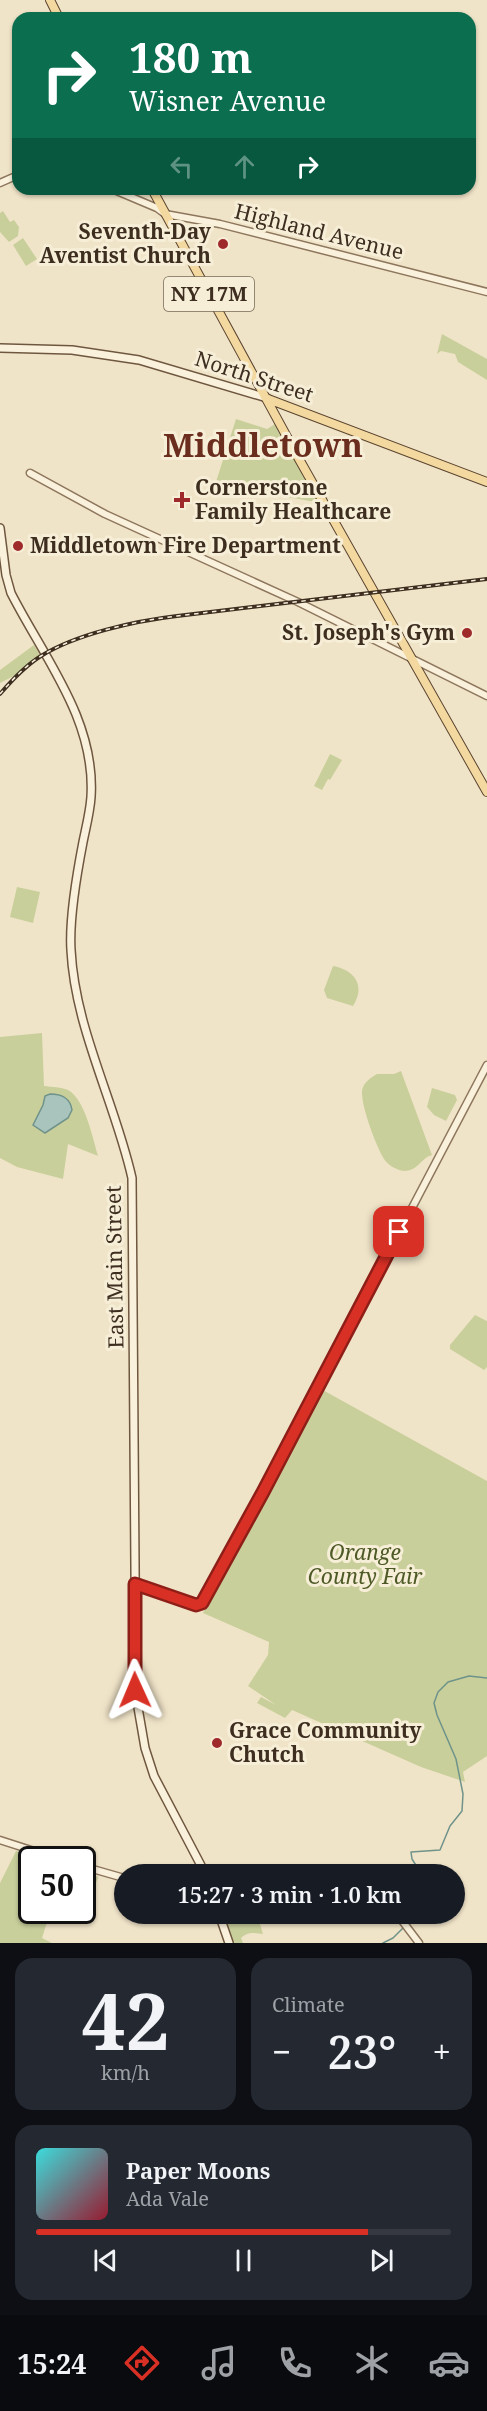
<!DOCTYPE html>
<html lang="en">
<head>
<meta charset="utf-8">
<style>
  body { margin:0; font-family:"Noto Serif",serif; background:#242831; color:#f1f3f6; height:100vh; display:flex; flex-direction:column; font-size:22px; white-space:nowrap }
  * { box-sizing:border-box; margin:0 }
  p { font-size:20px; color:#9ea1a6 }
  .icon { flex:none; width:33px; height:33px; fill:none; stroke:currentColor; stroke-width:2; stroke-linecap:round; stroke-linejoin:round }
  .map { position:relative; height:1943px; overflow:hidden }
  .drawer { display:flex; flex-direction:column; gap:15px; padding:15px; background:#0d0f14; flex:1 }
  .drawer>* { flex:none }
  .top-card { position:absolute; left:12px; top:12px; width:464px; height:183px; border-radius:18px; box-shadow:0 2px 4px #0004; background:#0b6e4f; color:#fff; overflow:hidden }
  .speed { position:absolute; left:18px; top:1846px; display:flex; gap:12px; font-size:30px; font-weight:700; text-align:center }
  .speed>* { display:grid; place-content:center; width:78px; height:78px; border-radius:50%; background:#171b24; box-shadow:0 2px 4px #0004; line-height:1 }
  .speed .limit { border:3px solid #111; border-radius:9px; background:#fff; color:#111 }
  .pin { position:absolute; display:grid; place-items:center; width:51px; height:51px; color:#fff; margin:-26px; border-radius:12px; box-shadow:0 3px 9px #0006 }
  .me { position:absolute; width:66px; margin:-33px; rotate:359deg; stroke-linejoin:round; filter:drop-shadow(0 0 4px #0008) }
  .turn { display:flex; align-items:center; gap:21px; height:126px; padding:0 18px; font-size:27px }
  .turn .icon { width:78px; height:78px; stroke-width:2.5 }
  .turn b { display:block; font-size:42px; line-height:51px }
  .lanes { display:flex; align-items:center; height:57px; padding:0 18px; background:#0003; justify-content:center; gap:30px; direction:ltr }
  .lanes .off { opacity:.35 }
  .big { font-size:45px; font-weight:600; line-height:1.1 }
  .drawer .widget { flex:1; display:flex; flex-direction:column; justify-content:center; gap:9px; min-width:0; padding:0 21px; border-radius:18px; background:#242831 }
  .drawer .dial { align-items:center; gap:0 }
  .dial b { font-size:78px; line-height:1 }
  .song { display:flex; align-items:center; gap:18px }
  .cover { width:72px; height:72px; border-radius:9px; background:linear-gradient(135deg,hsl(180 70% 55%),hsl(350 70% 35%)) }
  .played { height:6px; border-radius:3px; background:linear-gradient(90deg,#d93025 80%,#363941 80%) }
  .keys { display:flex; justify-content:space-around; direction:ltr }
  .heat { display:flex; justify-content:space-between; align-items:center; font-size:33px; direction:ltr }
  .drawer .tiles { flex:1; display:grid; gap:15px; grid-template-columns:1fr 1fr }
  .widget:last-child { grid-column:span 2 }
  .trip { position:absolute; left:114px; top:1864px; width:351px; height:60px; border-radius:30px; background:#171b24; box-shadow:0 2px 4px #0004; font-weight:600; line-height:60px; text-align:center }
  .tabs { display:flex; height:96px; justify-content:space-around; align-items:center; background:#090b0e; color:#9ea1a6 }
  .tabs .icon { width:42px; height:42px }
  .tabs .selected { color:#d93025 }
  .tabs b { font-size:27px; color:#f1f3f6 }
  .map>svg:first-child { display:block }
  .green { fill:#c9cf9b }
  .water { fill:#a9c4bc; stroke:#6f938a; stroke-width:1.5 }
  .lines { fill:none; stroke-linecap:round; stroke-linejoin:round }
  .stream { stroke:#6f938a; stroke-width:1.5 }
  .tertiary-casing { stroke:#8d765c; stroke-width:9 }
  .secondary-casing { stroke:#6f573f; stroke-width:10 }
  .primary-casing { stroke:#5b4430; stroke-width:10 }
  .tertiary { stroke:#faf1dc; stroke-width:6 }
  .secondary { stroke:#faf1dc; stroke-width:7 }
  .primary { stroke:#f3d9a0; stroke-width:8 }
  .rail-casing { stroke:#3d2e20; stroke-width:4 }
  .rail { stroke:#f7eed8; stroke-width:1.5; stroke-dasharray:4.5; stroke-linecap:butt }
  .route-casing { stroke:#8d1f18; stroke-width:15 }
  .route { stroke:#d93025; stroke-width:10 }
  .poi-dot { fill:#9e2a2b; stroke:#f7eed8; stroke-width:2 }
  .labels { text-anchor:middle; stroke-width:6; stroke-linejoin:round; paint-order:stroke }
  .shield { fill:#f7eed8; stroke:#756857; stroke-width:1.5 }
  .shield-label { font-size:20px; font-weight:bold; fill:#3d2e20 }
  .poi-label { font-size:21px; font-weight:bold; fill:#3d2e20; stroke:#f7eed8; text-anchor:start }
  .street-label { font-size:21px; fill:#3d2e20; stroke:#f7eed8 }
  .park-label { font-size:21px; font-style:italic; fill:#4d5a26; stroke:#f7eed8 }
  .town-label { font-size:33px; font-weight:bold; fill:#6b2e1e; stroke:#f7eed8 }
</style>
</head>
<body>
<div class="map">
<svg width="487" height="1943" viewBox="0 0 487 1943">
  <rect width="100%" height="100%" fill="#f0e4c8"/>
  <path class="green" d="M3 211 10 222 14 220 19 227 18 236 9 242 0 232V213Z
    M23 238 37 259 26 266 13 245Z
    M442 334 487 359V380L458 362 455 354 441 351 437 354Z
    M236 419 267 429 275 424 317 500 316 502 215 485Z
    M34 645 41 656 18 674 0 683V670Z
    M330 754 342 760 330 780 328 779 322 790 314 786Z
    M17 887 40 892 33 923 10 917Z
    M333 966C355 970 366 986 353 1006L327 998 324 990Z
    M42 1033 44 1086C52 1087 61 1087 68 1090 85 1099 93 1139 98 1156L68 1144 63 1179 17 1167 0 1158V1037Z
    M401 1071 432 1155C421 1158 418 1171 404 1171 396 1170 388 1165 384 1159 376 1146 361 1106 362 1091 363 1083 370 1078 377 1074H394Z
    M432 1088 455 1095 457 1100 446 1121 434 1115 427 1107Z
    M475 1315 487 1321V1367L484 1370 450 1349V1345Z
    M321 1389 487 1481V1756L463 1772 465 1782 421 1767 292 1710 285 1718 257 1703 261 1697 276 1705 248 1686 268 1655 269 1642 203 1613Z
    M16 1851 43 1860H32V1911H54L50 1913 42 1938 52 1943H0V1883Z
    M83 1872 98 1877 92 1895 94 1908 83 1905Z
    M224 1914H257L263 1934C256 1933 248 1931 241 1938L243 1943H233Z"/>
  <path class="water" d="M50 1094C61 1094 70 1097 72 1110L68 1118 45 1133 33 1125 43 1105 45 1096Z"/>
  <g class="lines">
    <path class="stream" d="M422 1875 412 1859 411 1852 440 1850 450 1826 462 1811 463 1794 456 1759 437 1715 434 1703 438 1692 448 1682 469 1676 487 1678
      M407 1924 412 1914
      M383 1943 393 1938 404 1927"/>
    <defs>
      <path id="tertiary" d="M0 183 18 175
        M112 189 157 208 165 214 220 224 487 292
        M30 473 105 514 298 602 487 696
        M135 1584 196 1605 202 1603 263 1492 487 1065
        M0 1840 62 1860
        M82 1866 124 1878
        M288 1875H323
        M397 1914 419 1943"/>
      <path id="secondary" d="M0 348 72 350 139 360 267 398
        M0 528 6 575 11 593C44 658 96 720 91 797 90 812 86 827 83 842 77 873 69 919 71 950 75 1029 115 1102 132 1178L136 1696 145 1748 154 1776 206 1875
        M219 1914 229 1943"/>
      <path id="primary" d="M50 0 59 18
        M152 189 299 459 487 792
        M268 399 487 482"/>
    </defs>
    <use href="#tertiary" class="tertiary-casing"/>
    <use href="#secondary" class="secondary-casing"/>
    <use href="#primary" class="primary-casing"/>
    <use href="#tertiary" class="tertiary"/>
    <use href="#secondary" class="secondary"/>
    <use href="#primary" class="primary"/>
    <defs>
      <path id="rail" d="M0 694C12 680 25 666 41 656 76 634 135 621 177 616L487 579"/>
    </defs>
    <use href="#rail" class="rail-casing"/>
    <use href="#rail" class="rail"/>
  </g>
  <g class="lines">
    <defs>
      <path id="route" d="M135 1690V1584L196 1605 202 1603 263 1492 399 1232"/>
    </defs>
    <use href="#route" class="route-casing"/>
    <use href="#route" class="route"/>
  </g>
  <g class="poi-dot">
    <circle cx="223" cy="244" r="6"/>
    <path d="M179 491h6v6h6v6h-6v6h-6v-6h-6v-6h6z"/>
    <circle cx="18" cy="546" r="6"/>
    <circle cx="467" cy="633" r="6"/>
    <circle cx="217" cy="1743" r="6"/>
  </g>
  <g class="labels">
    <rect class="shield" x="164" y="277" width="90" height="34" rx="4.5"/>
    <g class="shield-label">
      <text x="209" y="301">NY 17M</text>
    </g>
    <g class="poi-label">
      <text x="211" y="239" text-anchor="end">Seventh-Day<tspan x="211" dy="24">Aventist Church</tspan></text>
      <text x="195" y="495">Cornerstone<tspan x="195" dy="24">Family Healthcare</tspan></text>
      <text x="30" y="553">Middletown Fire Department</text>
      <text x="455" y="640" text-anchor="end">St. Joseph's Gym</text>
      <text x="229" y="1738">Grace Community<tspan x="229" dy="24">Chutch</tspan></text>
    </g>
    <g class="street-label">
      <text transform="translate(319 232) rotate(14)" y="7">Highland Avenue</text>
      <text transform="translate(254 377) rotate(18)" y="7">North Street</text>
      <text transform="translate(115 1267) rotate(-91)" y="7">East Main Street</text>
    </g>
    <g class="park-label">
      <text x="365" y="1560">Orange<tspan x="365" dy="24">County Fair</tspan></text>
    </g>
    <g class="town-label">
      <text x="263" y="457">Middletown</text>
    </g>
  </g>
</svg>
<div class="speed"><div class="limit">50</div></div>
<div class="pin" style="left:399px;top:1232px;background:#d93025"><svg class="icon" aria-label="arrive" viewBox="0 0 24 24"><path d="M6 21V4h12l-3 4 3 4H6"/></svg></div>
<svg class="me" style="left:135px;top:1690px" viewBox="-20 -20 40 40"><path d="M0-17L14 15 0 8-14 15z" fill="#d93025" stroke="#fff" stroke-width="4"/></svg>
<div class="trip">15:27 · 3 min · 1.0 km</div>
<div class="top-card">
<div class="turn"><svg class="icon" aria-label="right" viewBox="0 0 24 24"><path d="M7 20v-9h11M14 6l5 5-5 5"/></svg><div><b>180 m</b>Wisner Avenue</div></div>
<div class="lanes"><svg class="icon off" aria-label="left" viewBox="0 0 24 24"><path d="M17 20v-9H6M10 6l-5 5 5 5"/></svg><svg class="icon off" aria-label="ahead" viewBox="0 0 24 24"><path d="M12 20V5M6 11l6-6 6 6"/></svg><svg class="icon" aria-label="right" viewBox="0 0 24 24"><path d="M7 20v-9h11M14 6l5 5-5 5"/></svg></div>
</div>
</div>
<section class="drawer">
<div class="tiles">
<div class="widget dial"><b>42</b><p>km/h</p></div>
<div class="widget"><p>Climate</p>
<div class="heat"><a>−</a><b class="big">23°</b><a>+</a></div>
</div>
<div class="widget">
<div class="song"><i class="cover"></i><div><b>Paper Moons</b><p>Ada Vale</p></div></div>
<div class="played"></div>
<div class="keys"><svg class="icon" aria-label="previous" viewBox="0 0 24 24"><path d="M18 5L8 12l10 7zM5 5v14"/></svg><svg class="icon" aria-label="pause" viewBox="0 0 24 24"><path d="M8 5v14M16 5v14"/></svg><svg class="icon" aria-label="next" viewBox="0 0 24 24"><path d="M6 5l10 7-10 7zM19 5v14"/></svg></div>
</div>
</div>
</section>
<nav class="tabs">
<b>15:24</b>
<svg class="icon selected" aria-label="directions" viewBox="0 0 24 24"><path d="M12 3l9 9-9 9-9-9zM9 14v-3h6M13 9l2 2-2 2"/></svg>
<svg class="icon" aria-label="music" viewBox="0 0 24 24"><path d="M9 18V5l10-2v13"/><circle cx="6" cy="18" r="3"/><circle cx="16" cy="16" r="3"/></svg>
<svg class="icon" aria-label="phone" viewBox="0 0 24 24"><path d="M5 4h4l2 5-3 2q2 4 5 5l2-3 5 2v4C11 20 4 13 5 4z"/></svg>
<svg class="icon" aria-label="climate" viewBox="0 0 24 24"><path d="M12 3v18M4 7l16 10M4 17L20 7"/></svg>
<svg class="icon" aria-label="car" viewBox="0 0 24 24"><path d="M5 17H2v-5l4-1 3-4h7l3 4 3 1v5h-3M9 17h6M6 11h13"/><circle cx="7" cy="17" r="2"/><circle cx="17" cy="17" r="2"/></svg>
</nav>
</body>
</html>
